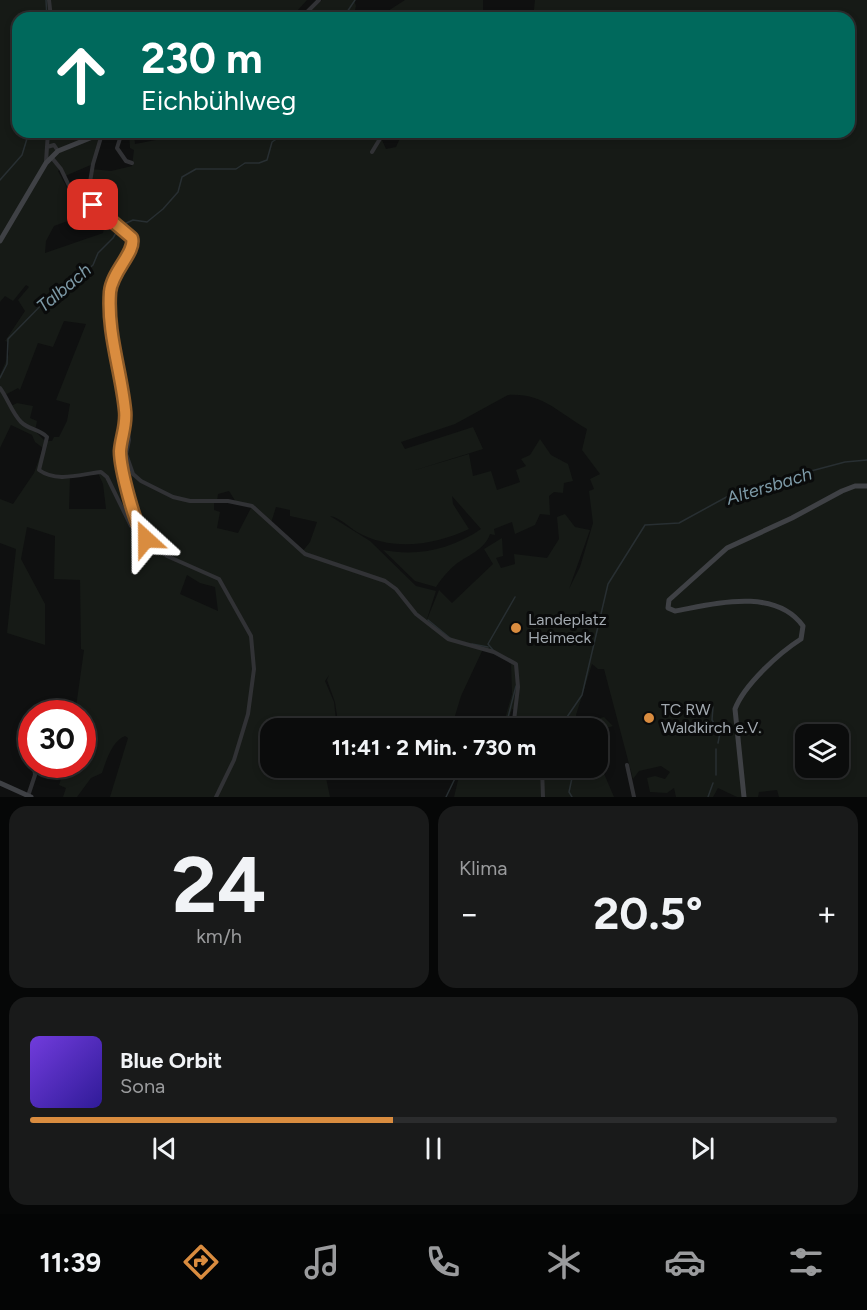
<!DOCTYPE html>
<html lang="de">
<head>
<meta charset="utf-8">
<style>
  body { margin:0; font-family:Figtree,sans-serif; background:#191a1a; color:#f1f3f6; height:100vh; display:flex; flex-direction:column; font-size:22px; white-space:nowrap }
  * { box-sizing:border-box; margin:0 }
  p { font-size:20px; color:#9a9b9d }
  .icon { flex:none; width:33px; height:33px; fill:none; stroke:currentColor; stroke-width:2; stroke-linecap:round; stroke-linejoin:round }
  .map { position:relative; height:797px; overflow:hidden }
  .sheet { display:flex; flex-direction:column; gap:9px; padding:9px; background:#060707; flex:1 }
  .sheet>* { flex:none }
  .guide { position:absolute; left:12px; top:12px; width:843px; height:126px; border-radius:18px; box-shadow:0 3px 9px #0003,0 0 0 2px #2b2c2d; background:#00695c; color:#fff; overflow:hidden }
  .fabs { position:absolute; left:795px; top:724px; display:grid; gap:12px }
  .fabs a { display:grid; place-items:center; width:54px; height:54px; border-radius:12px; background:#0b0c0c; box-shadow:0 3px 9px #0003,0 0 0 2px #2b2c2d; font-size:30px }
  .speed { position:absolute; left:18px; top:700px; display:flex; gap:12px; font-size:30px; font-weight:700; text-align:center }
  .speed>* { display:grid; place-content:center; width:78px; height:78px; border-radius:50%; background:#0b0c0c; box-shadow:0 3px 9px #0003,0 0 0 2px #2b2c2d; line-height:1 }
  .speed .limit { border:9px solid #d22; background:#fff; color:#111 }
  .pin { position:absolute; display:grid; place-items:center; width:51px; height:51px; color:#fff; margin:-26px; border-radius:12px; box-shadow:0 3px 9px #0006 }
  .me { position:absolute; width:66px; margin:-33px; rotate:336deg; stroke-linejoin:round; filter:drop-shadow(0 0 4px #0008) }
  .turn { display:flex; align-items:center; gap:21px; height:126px; padding:0 30px; font-size:27px }
  .turn .icon { width:78px; height:78px; stroke-width:2.5 }
  .turn b { display:block; font-size:42px; line-height:51px }
  .big { font-size:45px; font-weight:700; line-height:1.1 }
  .sheet .widget { flex:1; display:flex; flex-direction:column; justify-content:center; gap:9px; min-width:0; padding:0 21px; border-radius:18px; background:#191a1a }
  .sheet .dial { align-items:center; gap:0 }
  .dial b { font-size:78px; line-height:1 }
  .song { display:flex; align-items:center; gap:18px }
  .cover { width:72px; height:72px; border-radius:9px; background:linear-gradient(135deg,hsl(260 70% 55%),hsl(250 70% 35%)) }
  .played { height:6px; border-radius:3px; background:linear-gradient(90deg,#d98c3f 45%,#2b2c2d 45%) }
  .keys { display:flex; justify-content:space-around; direction:ltr }
  .heat { display:flex; justify-content:space-between; align-items:center; font-size:33px; direction:ltr }
  .sheet .tiles { flex:1; display:grid; gap:9px; grid-template-columns:1fr 1fr }
  .widget:last-child { grid-column:span 2 }
  .trip { position:absolute; left:260px; top:718px; width:348px; height:60px; border-radius:18px; background:#0b0c0c; box-shadow:0 3px 9px #0003,0 0 0 2px #2b2c2d; font-weight:700; line-height:60px; text-align:center }
  .tab-bar { display:flex; height:96px; justify-content:space-around; align-items:center; background:#040505; color:#9a9b9d }
  .tab-bar .icon { width:42px; height:42px }
  .tab-bar .selected { color:#d98c3f }
  .tab-bar b { font-size:27px; color:#f1f3f6 }
  .map>svg:first-child { display:block }
  .green { fill:#161a16; fill-rule:evenodd }
  .lines { fill:none; stroke-linecap:round; stroke-linejoin:round }
  .stream { stroke:#282f32; stroke-width:1.5 }
  .street { stroke:#313235; stroke-width:4 }
  .secondary { stroke:#3f4145; stroke-width:5 }
  .route-casing { stroke:#8d5b29; stroke-width:15 }
  .route { stroke:#d98c3f; stroke-width:10 }
  .poi-dot { fill:#d98c3f; stroke:#0a0b0b; stroke-width:2 }
  .labels { text-anchor:middle; stroke-width:6; stroke-linejoin:round; paint-order:stroke }
  .poi-label { font-size:16px; fill:#a2a9b0; stroke:#0a0b0b; text-anchor:start }
  .water-label { font-size:18px; font-style:italic; fill:#7d9aa7; stroke:#0a0b0b }
</style>
</head>
<body>
<div class="map">
<svg width="867" height="797" viewBox="0 0 867 797">
  <rect width="100%" height="100%" fill="#0f1010"/>
  <path class="green" d="M0 0H307L298 10 305 16 322 0H354L356 6 353 18H18V132H105L102 134 93 164 65 176 61 169 58 171 72 197 69 202 80 208 85 200 93 205 116 197V188L105 181 92 179V169L111 171 132 166 134 150 130 148 129 132H134L135 144 197 132H389L381 138 386 149 396 147 403 132H849V18H533L535 0H867V797H779L777 790 759 792 758 797H737L718 788 713 797H676L674 788 667 793 650 792 647 778 655 776 665 779 670 772 661 766 639 771 633 779 604 669H598L592 664 576 715 579 724 604 717 613 726 597 731 512 729 515 710 512 709 506 729H502L512 694 511 662 483 649 461 696 451 729H339L335 702 327 680 329 675 325 681 334 702 337 729H270V768H324L330 797H110L128 738 125 736C112 741 106 761 102 773L91 778 77 797H63L66 788 59 785 66 765H82V714H75L84 650 81 649 80 580 54 579 55 536 27 527 21 559 45 604V645L7 633 16 549 0 543V499L13 504 34 473 43 448 35 442 32 435 11 425 0 448V375L9 354 8 342 5 341 25 311 18 300 29 287 26 285 13 301 5 296 0 302ZM98 210 106 217 103 233 45 253 46 241 54 226ZM64 321 86 324 56 400 70 404 67 421 59 437H54L52 441H45L35 431 37 421 30 418 33 406 17 403 11 406 5 395 18 388 20 390 38 343 53 347ZM508 395C544 393 558 413 587 429L582 450 600 474 590 479 594 489 589 491 593 523 580 567 569 589 590 530 575 527 565 514 557 517 559 539 547 558 514 554 515 564 501 568 496 558 503 556 502 538 484 549 493 564 452 603 439 590 426 622 436 591 416 586 370 541 330 516C339 517 349 527 357 532 392 552 435 545 469 529L453 504 452 496 481 529C452 549 418 557 383 550L415 581 436 587C442 578 447 572 455 565 466 556 485 550 490 534L495 535 494 529 512 522 515 534 535 525 540 514 550 515 549 496 554 492 563 493 564 483 573 481 568 464 551 455 540 439 530 455 521 459 526 466 516 470 520 482 497 490 491 471 473 476 469 454 412 471 483 449 473 427 405 449 401 442 455 424ZM98 473 103 484 106 509H69L70 477ZM229 491 236 502 252 506 238 533 217 528 220 512 214 510V502L217 501 218 494ZM276 507 290 510V516L317 522 310 542 302 552 271 523ZM187 575 200 583 215 587 218 611 180 594ZM806 735H838V768H806Z
    M405 0H483V18H377Z
    M461 768H544L545 773 549 771 548 768H570L578 777 602 769 614 797H454Z"/>
  <g class="lines">
    <path class="stream" d="M46 0 47 18
      M343 18 355 0
      M0 180 22 155 29 132
      M0 378 7 364 8 339 56 290 73 275 85 272 93 265 98 253 113 238 120 226 133 220 147 222 163 209 178 192 182 177 196 169H236L245 163H259L267 160 272 142 287 132
      M428 620 450 638
      M472 644 488 647
      M493 650 488 644 515 597
      M713 707 712 720 720 733 718 743
      M505 729 516 686
      M566 729 567 717 582 695 608 584 645 525 679 523 732 494 760 490 796 475 845 462 867 460
      M564 768 572 778 569 792 572 797
      M716 775V749
      M446 797 460 768
      M708 797 713 783"/>
    <path class="street" d="M49 0 51 18
      M301 18 319 0
      M122 132 117 148 126 161 132 163
      M47 147 54 145 58 151
      M372 152 381 137 389 132
      M52 158 61 169 72 192 87 200 133 241 132 249 118 267 113 279 110 325 126 412 129 440 126 454 133 474 141 481 173 497 190 501H228L252 506 305 554 385 581 396 589 416 614 448 639 494 652 516 664 518 687 513 729
      M46 162 48 132
      M87 200 93 164 102 134
      M0 388C8 399 12 413 21 422 29 430 40 429 47 437L39 470C57 483 81 474 101 472L107 477 131 526 167 556 219 579 251 636 254 669 248 714 234 760 216 797
      M125 430 120 454 140 534
      M24 758 32 761
      M627 765 634 797
      M542 768 543 797
      M28 796 35 775 34 765"/>
    <path class="secondary" d="M0 241 46 163 58 151 105 132
      M0 783 31 797
      M744 797 735 709C744 685 779 653 801 639L803 626C775 587 714 604 675 611L668 608 669 600 727 548 792 518 842 491 855 486H867"/>
  </g>
  <g class="lines">
    <defs>
      <path id="route" d="M93 205 132 238C136 252 112 271 110 292 107 333 121 370 125 410 127 425 121 437 120 451 120 467 135 529 146 539"/>
    </defs>
    <use href="#route" class="route-casing"/>
    <use href="#route" class="route"/>
  </g>
  <g class="poi-dot">
    <circle cx="516" cy="628" r="6"/>
    <circle cx="649" cy="718" r="6"/>
  </g>
  <g class="labels">
    <g class="poi-label">
      <text x="528" y="625">Landeplatz<tspan x="528" dy="18">Heimeck</tspan></text>
      <text x="661" y="715">TC RW<tspan x="661" dy="18">Waldkirch e.V.</tspan></text>
    </g>
    <g class="water-label">
      <text transform="translate(64 288) rotate(-40)" y="6">Talbach</text>
      <text transform="translate(769 486) rotate(-17)" y="6">Altersbach</text>
    </g>
  </g>
</svg>
<div class="fabs">
<a><svg class="icon" aria-label="layers" viewBox="0 0 24 24"><path d="M12 4l9 5-9 5-9-5zM3 14l9 5 9-5"/></svg></a>
</div>
<div class="speed"><div class="limit">30</div></div>
<div class="pin" style="left:93px;top:205px;background:#d93025"><svg class="icon" aria-label="arrive" viewBox="0 0 24 24"><path d="M6 21V4h12l-3 4 3 4H6"/></svg></div>
<svg class="me" style="left:146px;top:539px" viewBox="-20 -20 40 40"><path d="M0-17L14 15 0 8-14 15z" fill="#d98c3f" stroke="#fff" stroke-width="4"/></svg>
<div class="trip">11:41 · 2 Min. · 730 m</div>
<div class="guide">
<div class="turn"><svg class="icon" aria-label="ahead" viewBox="0 0 24 24"><path d="M12 20V5M6 11l6-6 6 6"/></svg><div><b>230 m</b>Eichbühlweg</div></div>
</div>
</div>
<section class="sheet">
<div class="tiles">
<div class="widget dial"><b>24</b><p>km/h</p></div>
<div class="widget"><p>Klima</p>
<div class="heat"><a>−</a><b class="big">20.5°</b><a>+</a></div>
</div>
<div class="widget">
<div class="song"><i class="cover"></i><div><b>Blue Orbit</b><p>Sona</p></div></div>
<div class="played"></div>
<div class="keys"><svg class="icon" aria-label="previous" viewBox="0 0 24 24"><path d="M18 5L8 12l10 7zM5 5v14"/></svg><svg class="icon" aria-label="pause" viewBox="0 0 24 24"><path d="M8 5v14M16 5v14"/></svg><svg class="icon" aria-label="next" viewBox="0 0 24 24"><path d="M6 5l10 7-10 7zM19 5v14"/></svg></div>
</div>
</div>
</section>
<nav class="tab-bar">
<b>11:39</b>
<svg class="icon selected" aria-label="directions" viewBox="0 0 24 24"><path d="M12 3l9 9-9 9-9-9zM9 14v-3h6M13 9l2 2-2 2"/></svg>
<svg class="icon" aria-label="music" viewBox="0 0 24 24"><path d="M9 18V5l10-2v13"/><circle cx="6" cy="18" r="3"/><circle cx="16" cy="16" r="3"/></svg>
<svg class="icon" aria-label="phone" viewBox="0 0 24 24"><path d="M5 4h4l2 5-3 2q2 4 5 5l2-3 5 2v4C11 20 4 13 5 4z"/></svg>
<svg class="icon" aria-label="climate" viewBox="0 0 24 24"><path d="M12 3v18M4 7l16 10M4 17L20 7"/></svg>
<svg class="icon" aria-label="car" viewBox="0 0 24 24"><path d="M5 17H2v-5l4-1 3-4h7l3 4 3 1v5h-3M9 17h6M6 11h13"/><circle cx="7" cy="17" r="2"/><circle cx="17" cy="17" r="2"/></svg>
<svg class="icon" aria-label="filters" viewBox="0 0 24 24"><path d="M4 7h16M4 17h16"/><circle cx="9" cy="7" r="2"/><circle cx="15" cy="17" r="2"/></svg>
</nav>
</body>
</html>
